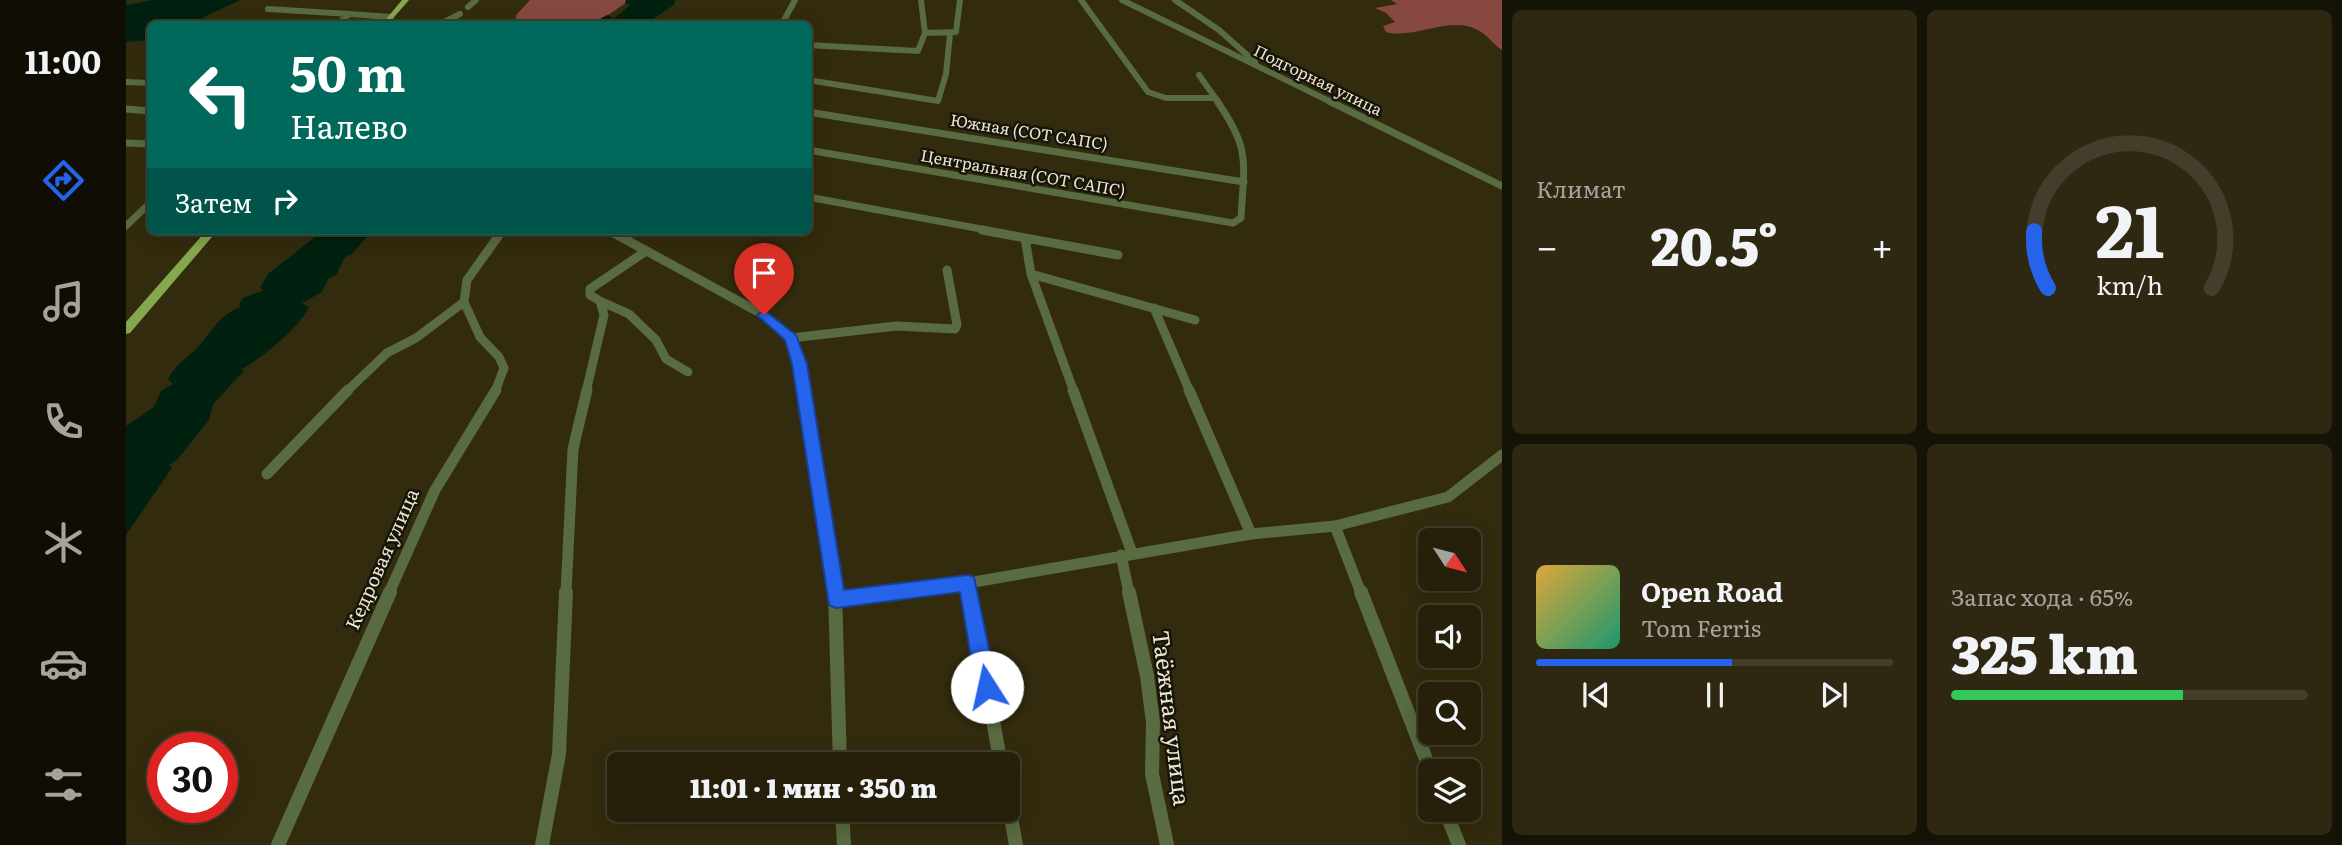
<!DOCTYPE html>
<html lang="ru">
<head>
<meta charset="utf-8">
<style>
  body { margin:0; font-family:Literata,serif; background:#2e2813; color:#f1f3f6; height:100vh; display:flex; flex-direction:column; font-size:26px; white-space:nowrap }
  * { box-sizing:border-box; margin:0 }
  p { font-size:23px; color:#a4a39c }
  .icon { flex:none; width:38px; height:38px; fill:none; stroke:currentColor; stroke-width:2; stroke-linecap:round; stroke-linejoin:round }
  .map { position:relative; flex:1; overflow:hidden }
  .details { display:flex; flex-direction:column; gap:10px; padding:10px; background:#151206; width:840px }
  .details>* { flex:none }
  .guide { position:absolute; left:21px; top:21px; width:665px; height:214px; border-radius:10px; box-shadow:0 4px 18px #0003,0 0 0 2px #423e2b; background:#00695c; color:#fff; overflow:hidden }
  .needle { width:46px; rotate:126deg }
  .tools { position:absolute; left:1292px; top:528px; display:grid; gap:14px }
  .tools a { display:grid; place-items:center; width:63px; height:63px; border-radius:10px; background:#26200a; box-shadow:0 4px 18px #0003,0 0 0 2px #423e2b; font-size:35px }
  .speed { position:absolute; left:21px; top:732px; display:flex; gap:14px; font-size:35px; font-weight:700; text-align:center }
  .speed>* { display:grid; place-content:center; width:91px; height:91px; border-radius:50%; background:#26200a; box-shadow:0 4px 18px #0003,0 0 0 2px #423e2b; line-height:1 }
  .speed .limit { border:10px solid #d22; background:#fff; color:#111 }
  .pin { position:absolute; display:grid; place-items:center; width:60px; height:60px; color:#fff; margin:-72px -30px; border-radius:50% 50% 50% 0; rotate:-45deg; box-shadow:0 0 7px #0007 }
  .pin .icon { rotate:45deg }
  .me { position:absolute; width:77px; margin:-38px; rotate:350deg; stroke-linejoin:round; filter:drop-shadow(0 0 5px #0008) }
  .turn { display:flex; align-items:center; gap:24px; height:147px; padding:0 28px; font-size:32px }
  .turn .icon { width:91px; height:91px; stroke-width:2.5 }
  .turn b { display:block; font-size:49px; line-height:60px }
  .then { display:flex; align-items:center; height:66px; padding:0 28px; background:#0003; gap:14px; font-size:26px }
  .big { font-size:52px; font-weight:800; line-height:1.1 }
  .details .widget { flex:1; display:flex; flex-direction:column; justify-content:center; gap:10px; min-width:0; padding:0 24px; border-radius:10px; background:#2e2813 }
  .details .dial { align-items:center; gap:0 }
  .dial svg { height:182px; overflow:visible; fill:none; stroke:#423e2b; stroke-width:7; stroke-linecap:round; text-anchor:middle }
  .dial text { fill:#f1f3f6; stroke:none }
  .song { display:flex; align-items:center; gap:21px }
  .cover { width:84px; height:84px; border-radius:10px; background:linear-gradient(135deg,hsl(40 70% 55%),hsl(160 70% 35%)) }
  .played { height:7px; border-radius:4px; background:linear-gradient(90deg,#2563eb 55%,#423e2b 55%) }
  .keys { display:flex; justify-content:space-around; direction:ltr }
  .heat { display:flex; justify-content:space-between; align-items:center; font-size:38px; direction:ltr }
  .charge { height:10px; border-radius:5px; background:linear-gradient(90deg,#34c759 65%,#423e2b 0) }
  .details .tiles { flex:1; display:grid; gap:10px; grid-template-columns:repeat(2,1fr) }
  .trip { position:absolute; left:481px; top:752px; width:413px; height:70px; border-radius:10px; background:#26200a; box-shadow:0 4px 18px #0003,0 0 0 2px #423e2b; font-weight:800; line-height:70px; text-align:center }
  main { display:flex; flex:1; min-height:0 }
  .menu { display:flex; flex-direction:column; width:126px; justify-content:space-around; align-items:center; background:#0f0d04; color:#a4a39c }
  .menu .icon { width:49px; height:49px }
  .menu .active { color:#2563eb }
  .menu b { font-size:32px; color:#f1f3f6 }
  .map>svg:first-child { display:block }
  .forest { fill:#874840 }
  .water { fill:#002010 }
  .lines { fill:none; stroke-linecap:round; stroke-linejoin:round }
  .minor-far4 { stroke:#596b41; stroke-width:6 }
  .minor-far3 { stroke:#596b41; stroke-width:7 }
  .minor-far2 { stroke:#596b41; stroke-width:9 }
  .minor-far1 { stroke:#596b41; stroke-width:11 }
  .minor { stroke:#596b41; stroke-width:14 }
  .major { fill:#85a84f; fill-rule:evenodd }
  .route { fill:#2563eb; stroke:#184099; stroke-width:2 }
  .labels { text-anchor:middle; stroke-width:5; stroke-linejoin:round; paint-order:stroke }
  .far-street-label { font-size:16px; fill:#eae5d4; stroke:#171408 }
  .street-label { font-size:19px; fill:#eae5d4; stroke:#171408 }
  .near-street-label { font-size:23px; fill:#eae5d4; stroke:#171408 }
</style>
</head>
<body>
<main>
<nav class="menu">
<b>11:00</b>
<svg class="icon active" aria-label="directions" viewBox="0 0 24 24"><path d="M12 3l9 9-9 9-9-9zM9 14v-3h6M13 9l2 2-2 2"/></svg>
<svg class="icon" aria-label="music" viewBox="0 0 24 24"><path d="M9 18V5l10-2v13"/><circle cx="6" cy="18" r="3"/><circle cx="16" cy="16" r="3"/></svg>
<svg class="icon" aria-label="phone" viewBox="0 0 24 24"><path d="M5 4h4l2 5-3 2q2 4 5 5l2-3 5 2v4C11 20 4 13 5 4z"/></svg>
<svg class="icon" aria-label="climate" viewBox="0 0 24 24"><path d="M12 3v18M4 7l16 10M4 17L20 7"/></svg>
<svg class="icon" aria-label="car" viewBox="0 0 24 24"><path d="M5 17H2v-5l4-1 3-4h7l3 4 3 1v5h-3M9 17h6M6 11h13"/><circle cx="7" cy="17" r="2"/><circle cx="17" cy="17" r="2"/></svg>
<svg class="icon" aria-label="filters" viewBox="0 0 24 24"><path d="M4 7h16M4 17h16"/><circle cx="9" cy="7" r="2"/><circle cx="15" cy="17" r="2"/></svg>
</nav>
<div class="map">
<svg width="1376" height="845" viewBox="0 0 1376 845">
  <rect width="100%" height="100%" fill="#332b0e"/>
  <path class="forest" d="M404 0H504L469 24H388L391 14Z
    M1265 0H1376V50C1368 45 1362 36 1355 32 1327 13 1290 40 1260 32L1257 26 1269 22 1260 13 1249 8 1271 4Z"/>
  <path class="water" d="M27 0H114L80 16 71 24H24V40L0 42V5Z
    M500 0H549L548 5 520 24H465L481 15 486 17 481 21 483 23 504 5 499 3Z
    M192 231H246L226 254 219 257 210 275 202 279 196 292 176 303 183 307C173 328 137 357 116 369L117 372 87 404 83 420 51 460 43 465 46 468 0 535V426L28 407 35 391 47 384 42 379C50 365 58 360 69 350 84 335 93 314 115 307L113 305 117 298 138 290 134 288 142 274 190 236Z"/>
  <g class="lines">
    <path class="minor-far4" d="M955 0 1022 92 1040 98H1089
      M996 0 1207 103
      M1049 0 1093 30 1129 62
      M342 7 350 0
      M142 9 223 14
      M119 23 140 24
      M212 24 223 14 265 17
      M314 24 334 14
      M656 24 669 0
      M799 33 830 32 834 0
      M682 45 792 51 799 33 795 0
      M1073 75 1093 103
      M682 80 812 101 820 74 824 34
      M0 82 24 83"/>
    <path class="minor-far3" d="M1203 101 1376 186
      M0 109 24 111
      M682 112 1118 182
      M0 143 24 144
      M682 150 1107 223 1115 218C1118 162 1125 150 1091 101
      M682 197 866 231
      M0 226 24 203"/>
    <path class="minor-far2" d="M856 230 992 255
      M484 231 638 315 665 338 679 392
      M899 238 905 274 948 392
      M905 274 1069 320
      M474 301 503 314 530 340 540 359 562 372
      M338 302 354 337 373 357 378 368 369 392
      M1028 308 1064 392
      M665 338 770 326 829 329 831 325 821 270
      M220 392 261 353 290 338 338 302 341 280 376 231
      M460 392 478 315 474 301 464 295V289L520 251"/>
    <path class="minor-far1" d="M679 390 709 593
      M947 390 1006 553
      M1063 390 1125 534
      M141 474 222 390
      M1209 526 1235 593
      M995 555 1003 593
      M842 583 844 593
      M263 593 309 490 370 390
      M440 593 447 449 461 390
      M756 593 842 583 1125 534 1209 526 1322 497 1376 455"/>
    <path class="minor" d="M709 592 714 765
      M844 592 875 765
      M1003 592 1021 676 1027 722 1026 774 1041 845
      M1235 592 1305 772
      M710 599 770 592
      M882 801 890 845
      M716 810 718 845
      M1319 810 1333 845
      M152 845 264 592
      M416 845 433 754 440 592"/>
    <path class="major" d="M276 0H283L262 24H256Z
      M80 231H91L4 333 0 334V322Z"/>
  </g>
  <path class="route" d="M638 310 670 335 681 364 718 590 842 575 848 577 871 687 868 694 861 697 853 694 850 687 834 592 710 608 703 605 666 364 659 340 631 315Z"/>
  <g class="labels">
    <g class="far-street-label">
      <text transform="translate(1192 80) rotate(26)" y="6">Подгорная улица</text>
      <text transform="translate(903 132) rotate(9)" y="6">Южная (СОТ САПС)</text>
      <text transform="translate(897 173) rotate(10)" y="6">Центральная (СОТ САПС)</text>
    </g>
    <g class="street-label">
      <text transform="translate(256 559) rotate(-66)" y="7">Кедровая улица</text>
    </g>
    <g class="near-street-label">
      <text transform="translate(1045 718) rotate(83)" y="8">Таёжная улица</text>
    </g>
  </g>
</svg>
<div class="tools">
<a><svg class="needle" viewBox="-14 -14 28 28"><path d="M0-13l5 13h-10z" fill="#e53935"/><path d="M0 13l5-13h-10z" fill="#a4a39c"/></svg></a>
<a><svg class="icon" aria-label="sound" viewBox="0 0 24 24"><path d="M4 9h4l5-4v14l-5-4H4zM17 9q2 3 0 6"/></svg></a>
<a><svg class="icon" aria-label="search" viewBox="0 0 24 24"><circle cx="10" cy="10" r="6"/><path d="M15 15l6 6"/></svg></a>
<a><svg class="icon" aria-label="layers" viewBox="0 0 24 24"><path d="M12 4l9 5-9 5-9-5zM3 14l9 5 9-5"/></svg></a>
</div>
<div class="speed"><div class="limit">30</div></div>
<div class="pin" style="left:638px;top:315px;background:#d93025"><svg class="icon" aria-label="arrive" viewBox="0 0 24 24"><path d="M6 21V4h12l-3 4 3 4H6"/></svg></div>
<svg class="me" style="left:861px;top:687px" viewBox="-20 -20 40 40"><circle r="19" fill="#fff"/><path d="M0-13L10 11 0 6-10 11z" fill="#2563eb"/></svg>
<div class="trip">11:01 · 1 мин · 350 m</div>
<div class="guide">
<div class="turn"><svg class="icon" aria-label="left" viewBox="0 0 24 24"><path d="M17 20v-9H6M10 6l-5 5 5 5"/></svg><div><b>50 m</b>Налево</div></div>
<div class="then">Затем<svg class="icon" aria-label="right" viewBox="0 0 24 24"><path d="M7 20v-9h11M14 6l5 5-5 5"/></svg></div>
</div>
</div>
<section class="details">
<div class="tiles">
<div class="widget"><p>Климат</p>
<div class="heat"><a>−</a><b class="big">20.5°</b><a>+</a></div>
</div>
<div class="widget dial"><svg viewBox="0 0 100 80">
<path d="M14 69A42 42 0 1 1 86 69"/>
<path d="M14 69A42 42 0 0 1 8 44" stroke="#2563eb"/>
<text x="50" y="56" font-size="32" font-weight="700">21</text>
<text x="50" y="72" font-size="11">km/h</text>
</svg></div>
<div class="widget">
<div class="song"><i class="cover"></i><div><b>Open Road</b><p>Tom Ferris</p></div></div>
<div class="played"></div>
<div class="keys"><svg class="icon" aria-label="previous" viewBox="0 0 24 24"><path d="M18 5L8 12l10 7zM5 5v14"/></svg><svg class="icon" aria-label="pause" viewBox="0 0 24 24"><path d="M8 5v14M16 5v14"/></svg><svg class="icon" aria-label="next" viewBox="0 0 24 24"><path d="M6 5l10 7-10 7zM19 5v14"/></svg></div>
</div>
<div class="widget"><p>Запас хода · 65%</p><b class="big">325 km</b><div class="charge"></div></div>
</div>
</section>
</main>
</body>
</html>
